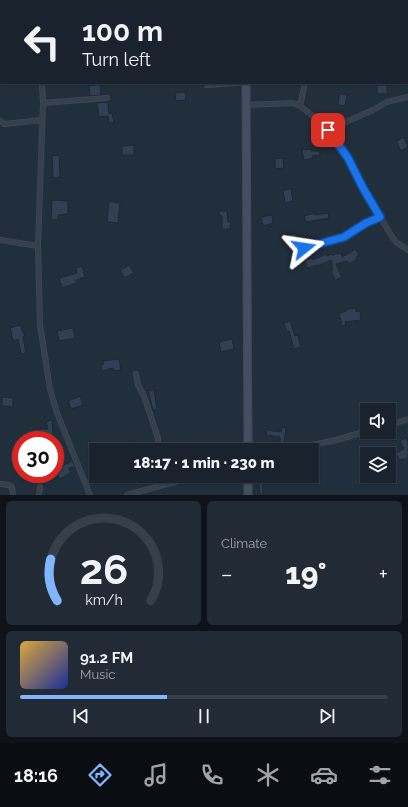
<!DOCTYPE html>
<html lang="en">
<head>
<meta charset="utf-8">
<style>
  body { margin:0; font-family:Raleway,sans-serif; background:#222a35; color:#f1f3f6; height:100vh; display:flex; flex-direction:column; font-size:15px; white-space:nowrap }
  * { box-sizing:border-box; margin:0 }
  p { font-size:13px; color:#9fa4aa }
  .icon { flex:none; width:22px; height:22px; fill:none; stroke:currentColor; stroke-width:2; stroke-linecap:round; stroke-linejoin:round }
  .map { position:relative; height:495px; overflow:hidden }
  .sheet { display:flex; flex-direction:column; gap:6px; padding:6px; background:#0e1319; flex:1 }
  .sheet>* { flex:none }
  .hud { position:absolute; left:0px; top:0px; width:408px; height:84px; box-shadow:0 1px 3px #0004,0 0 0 1px #373f49; background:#19222d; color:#f1f3f6; overflow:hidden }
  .tools { position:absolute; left:360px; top:403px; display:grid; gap:8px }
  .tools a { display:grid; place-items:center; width:36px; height:36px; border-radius:0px; background:#19222d; box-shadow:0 1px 3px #0004,0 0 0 1px #373f49; font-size:20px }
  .speed { position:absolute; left:12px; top:431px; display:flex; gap:8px; font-size:20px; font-weight:700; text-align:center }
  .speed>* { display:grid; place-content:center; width:52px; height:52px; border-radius:50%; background:#19222d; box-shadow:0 1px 3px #0004,0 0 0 1px #373f49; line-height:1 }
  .speed .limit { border:6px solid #d22; background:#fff; color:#111 }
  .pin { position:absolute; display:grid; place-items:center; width:34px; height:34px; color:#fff; margin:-17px; border-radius:8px; box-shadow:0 2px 6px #0006 }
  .me { position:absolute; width:44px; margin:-22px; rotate:75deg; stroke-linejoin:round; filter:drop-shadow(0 0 3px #0008) }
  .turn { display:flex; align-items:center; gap:14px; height:84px; padding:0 16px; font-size:18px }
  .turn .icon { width:52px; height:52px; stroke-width:2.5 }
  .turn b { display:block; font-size:28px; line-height:34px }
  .big { font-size:30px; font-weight:800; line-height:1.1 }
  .sheet .tile { flex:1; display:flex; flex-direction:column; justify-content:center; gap:6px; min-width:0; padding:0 14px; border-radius:6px; background:#222a35 }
  .sheet .dial { align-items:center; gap:0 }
  .dial svg { height:104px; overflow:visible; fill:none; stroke:#373f49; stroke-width:7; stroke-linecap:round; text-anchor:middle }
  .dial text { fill:#f1f3f6; stroke:none }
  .song { display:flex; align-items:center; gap:12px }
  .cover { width:48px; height:48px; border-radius:6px; background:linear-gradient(135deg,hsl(40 70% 55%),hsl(230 70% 35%)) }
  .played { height:4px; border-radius:2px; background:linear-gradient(90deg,#81b5fd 40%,#373f49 40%) }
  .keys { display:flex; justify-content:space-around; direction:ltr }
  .heat { display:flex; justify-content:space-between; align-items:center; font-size:22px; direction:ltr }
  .sheet .tiles { flex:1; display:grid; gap:6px; grid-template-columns:1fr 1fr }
  .tile:last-child { grid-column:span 2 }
  .trip { position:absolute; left:89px; top:443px; width:230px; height:40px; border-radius:0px; background:#19222d; box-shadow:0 1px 3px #0004,0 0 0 1px #373f49; font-weight:800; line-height:40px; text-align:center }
  .tabs { display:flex; height:64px; justify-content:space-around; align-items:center; background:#0a0e12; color:#9fa4aa }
  .tabs .icon { width:28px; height:28px }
  .tabs .on { color:#81b5fd }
  .tabs b { font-size:18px; color:#f1f3f6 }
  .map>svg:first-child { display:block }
  .building { fill:#303f51; stroke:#1c2733 }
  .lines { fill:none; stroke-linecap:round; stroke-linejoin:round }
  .street-casing { stroke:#3e4955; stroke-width:6 }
  .secondary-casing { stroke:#3e4955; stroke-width:9 }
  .street { stroke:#35404c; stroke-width:4.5 }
  .secondary { stroke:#434f60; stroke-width:7 }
  .route-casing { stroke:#114b97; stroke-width:10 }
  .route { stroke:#1a73e8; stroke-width:7 }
</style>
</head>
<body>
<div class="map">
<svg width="408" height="495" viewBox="0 0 408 495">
  <rect width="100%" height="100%" fill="#212e3c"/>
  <path class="building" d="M100 84 101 95 90 96 89 86Z
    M377 85H387V94H377Z
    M185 92 186 100 176 101 175 93Z
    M339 94 347 95 345 106 338 105Z
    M108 102 109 114 112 113 114 122 109 123 108 116 99 117 97 103Z
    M404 137 408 147 401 151 396 141Z
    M134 145V155H122V146Z
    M311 149V151H320V155L312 156 313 158 304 160 302 150Z
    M59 155 60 177 53 178 52 156Z
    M283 158 284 168 275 169V159Z
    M291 189 293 201 285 203 283 190Z
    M52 200 68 201V214L58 215V220H51Z
    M109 201 120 203 118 223 107 222Z
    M219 211H227L228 222H231L230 229H222V216H220Z
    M315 213V215L328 213 329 218 306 222 304 216Z
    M272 215 273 223 263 226 261 217Z
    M296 233 297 242 287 244 285 236Z
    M356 249 359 255 356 257 357 259 349 264 347 261 336 264 342 277 335 280 331 271 333 270 331 260 318 266V265L307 268 305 260 313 258V260L326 254 327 256 331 254 332 255 341 253 342 257Z
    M129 265 134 273 124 278 120 270Z
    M82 266 85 277 76 280 77 283 62 288 59 278 77 273 76 268Z
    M356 308V312L360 311 361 320 345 322 346 325 342 326 339 313 347 311V309Z
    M290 321 295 336 298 335 301 347 294 349 289 331 287 332 284 323Z
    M20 325 25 336 23 337 26 353 21 354 18 339 14 341 11 335 12 334 10 328Z
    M73 328 75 338 59 341 57 331Z
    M232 339 234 349 221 352 219 342Z
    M119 359 121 370 114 371 113 368 102 371 101 365 104 364 103 361Z
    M154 390 157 410H153L148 391Z
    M80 396 83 405 71 409 68 401Z
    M2 397 13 398V407L2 406Z
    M52 420 53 435H41L40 429H48L46 422Z
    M282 427 286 428 284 443 280 442V437L266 435 267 430 281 432Z
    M406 438 408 442V458L399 460 396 453 404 449 400 441Z
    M132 442 134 450 145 444 148 450H129L127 444Z
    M72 461 75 467 69 468 71 473 60 479 55 470Z
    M258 476H262L263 495H260Z"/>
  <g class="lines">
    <defs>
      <path id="street" d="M40 0V1
        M388 0V1
        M162 1V0
        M0 57 1 55
        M42 83 43 103 38 246 40 325 50 389 57 413 90 495
        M207 85 239 83
        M43 103 107 98
        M246 105 293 103 300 106 322 123 331 134 340 148 348 158 363 188 391 235 396 242 408 250
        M300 106 305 83
        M0 121 4 124 42 120
        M328 130 373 110 387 102 408 97
        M0 240 38 246
        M304 248 344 237 366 223 380 217
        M136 374 138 385 144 396 158 438V450
        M389 425 408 419
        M290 450 336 440 367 431
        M170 476 173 483
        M0 484 9 485 12 487 13 495
        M39 495 40 487
        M127 495 197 476"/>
      <path id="secondary" d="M247 0V1
        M246 83 248 450
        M248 495V476"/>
    </defs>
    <use href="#street" class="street-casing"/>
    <use href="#secondary" class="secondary-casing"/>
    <use href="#street" class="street"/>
    <use href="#secondary" class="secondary"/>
  </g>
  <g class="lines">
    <defs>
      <path id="route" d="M304 248 344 237 366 223 380 217 363 188 348 158 328 130"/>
    </defs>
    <use href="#route" class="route-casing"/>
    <use href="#route" class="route"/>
  </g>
</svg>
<div class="tools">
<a><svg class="icon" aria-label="sound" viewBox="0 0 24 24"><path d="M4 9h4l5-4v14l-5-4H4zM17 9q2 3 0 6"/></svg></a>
<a><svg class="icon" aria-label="layers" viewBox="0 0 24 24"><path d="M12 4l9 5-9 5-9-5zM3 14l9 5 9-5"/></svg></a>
</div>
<div class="speed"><div class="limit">30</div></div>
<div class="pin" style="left:328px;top:130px;background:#d93025"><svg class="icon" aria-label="arrive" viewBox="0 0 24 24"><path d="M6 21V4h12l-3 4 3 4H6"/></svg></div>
<svg class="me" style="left:304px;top:248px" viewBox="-20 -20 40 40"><path d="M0-17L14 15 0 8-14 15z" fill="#1a73e8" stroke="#fff" stroke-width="4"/></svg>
<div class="trip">18:17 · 1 min · 230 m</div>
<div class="hud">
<div class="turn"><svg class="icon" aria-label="left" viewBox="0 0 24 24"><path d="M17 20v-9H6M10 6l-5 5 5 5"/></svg><div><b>100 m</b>Turn left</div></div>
</div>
</div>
<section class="sheet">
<div class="tiles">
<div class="tile dial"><svg viewBox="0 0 100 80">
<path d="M14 69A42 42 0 1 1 86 69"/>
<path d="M14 69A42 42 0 0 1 9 37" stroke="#81b5fd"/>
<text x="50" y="56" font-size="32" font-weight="700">26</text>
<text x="50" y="72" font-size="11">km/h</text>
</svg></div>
<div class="tile"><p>Climate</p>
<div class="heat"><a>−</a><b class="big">19°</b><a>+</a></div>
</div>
<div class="tile">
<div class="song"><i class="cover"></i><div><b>91.2 FM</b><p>Music</p></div></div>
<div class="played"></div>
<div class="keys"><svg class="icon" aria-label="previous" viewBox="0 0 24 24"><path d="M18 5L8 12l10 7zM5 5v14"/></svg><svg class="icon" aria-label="pause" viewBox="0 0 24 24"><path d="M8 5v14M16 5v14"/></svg><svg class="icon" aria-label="next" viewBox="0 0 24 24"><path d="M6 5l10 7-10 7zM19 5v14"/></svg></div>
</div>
</div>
</section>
<nav class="tabs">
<b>18:16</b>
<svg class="icon on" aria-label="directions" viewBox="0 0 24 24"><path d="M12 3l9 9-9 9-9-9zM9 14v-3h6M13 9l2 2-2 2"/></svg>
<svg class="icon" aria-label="music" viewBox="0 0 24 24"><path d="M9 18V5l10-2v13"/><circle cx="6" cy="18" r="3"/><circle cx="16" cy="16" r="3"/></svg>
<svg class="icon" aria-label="phone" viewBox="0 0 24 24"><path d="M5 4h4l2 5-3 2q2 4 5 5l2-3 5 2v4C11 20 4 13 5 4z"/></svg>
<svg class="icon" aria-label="climate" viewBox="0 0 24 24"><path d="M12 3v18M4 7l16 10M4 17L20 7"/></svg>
<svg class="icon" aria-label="car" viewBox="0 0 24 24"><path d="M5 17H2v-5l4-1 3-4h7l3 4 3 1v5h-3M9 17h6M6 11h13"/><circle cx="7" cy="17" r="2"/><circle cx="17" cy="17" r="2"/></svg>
<svg class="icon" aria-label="filters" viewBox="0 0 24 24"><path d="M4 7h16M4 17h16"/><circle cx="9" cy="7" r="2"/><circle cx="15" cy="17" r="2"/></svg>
</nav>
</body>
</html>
